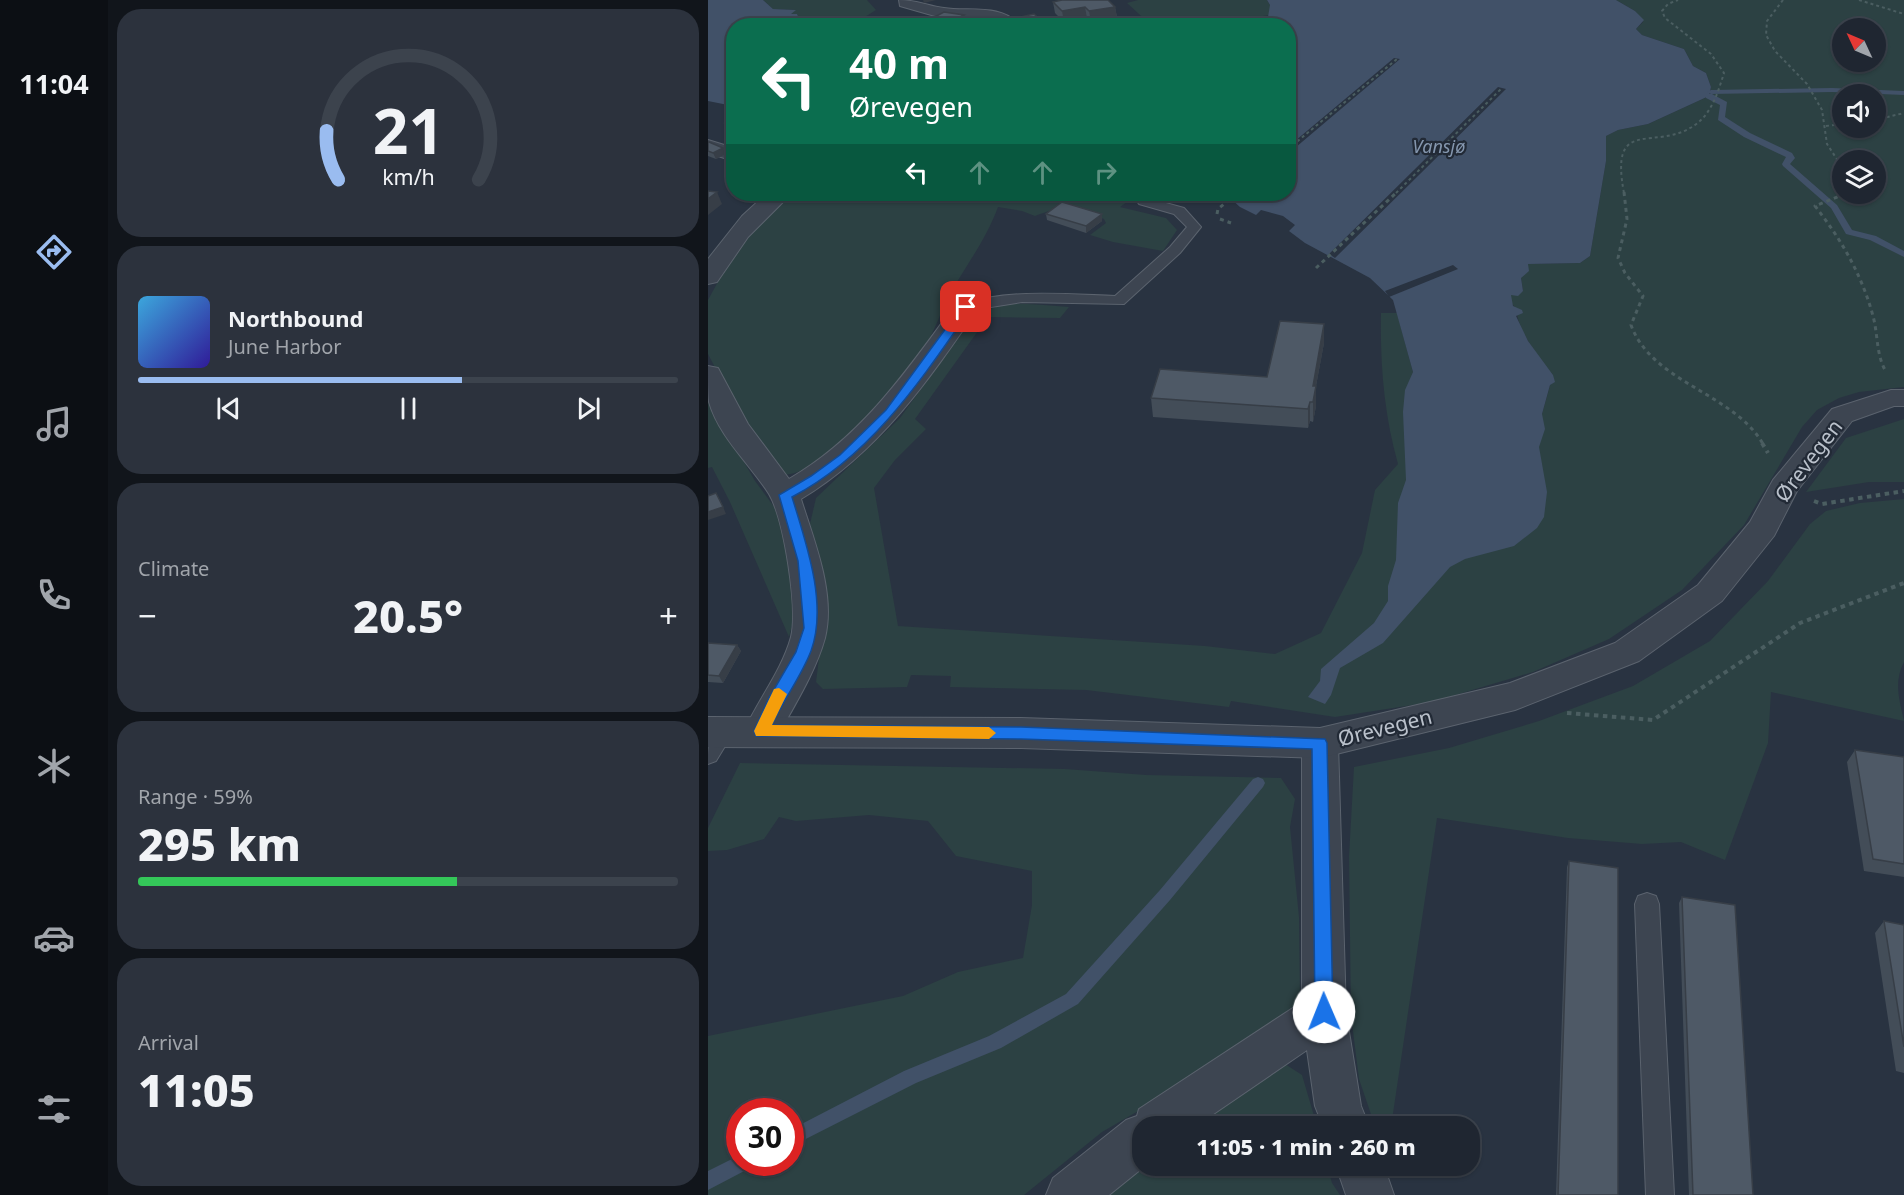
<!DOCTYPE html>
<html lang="en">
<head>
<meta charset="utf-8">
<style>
  body { margin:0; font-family:"Noto Sans",sans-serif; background:#2c323d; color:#f1f3f6; height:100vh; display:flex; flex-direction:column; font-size:22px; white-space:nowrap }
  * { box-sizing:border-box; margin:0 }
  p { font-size:20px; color:#a1a5ab }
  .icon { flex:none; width:33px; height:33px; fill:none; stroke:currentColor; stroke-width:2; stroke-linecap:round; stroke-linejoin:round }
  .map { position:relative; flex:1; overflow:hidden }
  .side { display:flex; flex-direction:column; gap:9px; padding:9px; background:#11151b; width:600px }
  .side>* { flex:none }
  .top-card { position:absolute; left:18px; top:18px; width:570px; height:183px; border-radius:24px; box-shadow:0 2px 4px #0004,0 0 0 2px #3c434d; background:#0b6e4f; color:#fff; overflow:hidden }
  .needle { width:39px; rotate:314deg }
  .buttons { position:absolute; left:1124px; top:18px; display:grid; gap:12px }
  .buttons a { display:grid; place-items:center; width:54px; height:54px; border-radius:50%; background:#1f2631; box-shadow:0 2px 4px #0004,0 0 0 2px #3c434d; font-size:30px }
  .speed { position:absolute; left:18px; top:1098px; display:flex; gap:12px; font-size:30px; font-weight:700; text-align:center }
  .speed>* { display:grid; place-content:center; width:78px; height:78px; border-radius:50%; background:#1f2631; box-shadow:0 2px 4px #0004,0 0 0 2px #3c434d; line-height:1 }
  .speed .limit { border:9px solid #d22; background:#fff; color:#111 }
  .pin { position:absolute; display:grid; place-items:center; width:51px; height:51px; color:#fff; margin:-26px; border-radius:12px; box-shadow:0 3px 9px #0006 }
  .me { position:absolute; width:66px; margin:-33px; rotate:359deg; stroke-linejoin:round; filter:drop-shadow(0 0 4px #0008) }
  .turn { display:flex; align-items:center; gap:21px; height:126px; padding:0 24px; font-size:27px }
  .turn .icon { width:78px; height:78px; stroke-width:2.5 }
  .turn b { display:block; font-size:42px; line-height:51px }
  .lanes { display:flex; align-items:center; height:57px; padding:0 24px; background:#0003; justify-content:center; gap:30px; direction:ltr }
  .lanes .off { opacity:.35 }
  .big { font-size:45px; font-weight:800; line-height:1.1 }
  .side .widget { flex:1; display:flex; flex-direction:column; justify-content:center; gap:9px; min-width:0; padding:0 21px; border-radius:24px; background:#2c323d }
  .side .dial { align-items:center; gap:0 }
  .dial svg { height:156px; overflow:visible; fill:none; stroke:#3c434d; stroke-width:7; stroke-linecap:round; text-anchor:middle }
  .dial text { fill:#f1f3f6; stroke:none }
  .song { display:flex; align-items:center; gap:18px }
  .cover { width:72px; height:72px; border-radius:9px; background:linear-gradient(135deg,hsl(200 70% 55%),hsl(250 70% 35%)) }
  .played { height:6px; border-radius:3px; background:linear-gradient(90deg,#9abcf0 60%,#3c434d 60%) }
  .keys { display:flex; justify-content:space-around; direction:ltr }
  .heat { display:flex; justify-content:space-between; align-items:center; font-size:33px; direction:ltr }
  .charge { height:9px; border-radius:4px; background:linear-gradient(90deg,#34c759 59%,#3c434d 0) }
  .trip { position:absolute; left:424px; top:1116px; width:348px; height:60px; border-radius:24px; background:#1f2631; box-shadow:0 2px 4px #0004,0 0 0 2px #3c434d; font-weight:800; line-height:60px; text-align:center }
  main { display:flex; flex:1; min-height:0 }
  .menu { display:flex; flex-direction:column; width:108px; justify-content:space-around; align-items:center; background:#0c0f14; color:#a1a5ab }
  .menu .icon { width:42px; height:42px }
  .menu .active { color:#9abcf0 }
  .menu b { font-size:27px; color:#f1f3f6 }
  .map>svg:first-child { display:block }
  .green { fill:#2c4143; fill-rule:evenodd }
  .water { fill:#415168 }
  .pier { fill:#293341 }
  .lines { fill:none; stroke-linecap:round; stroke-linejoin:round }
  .stream { fill:#415168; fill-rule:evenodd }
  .service-casing { stroke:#5b636e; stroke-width:2 }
  .minor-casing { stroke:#5b636e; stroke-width:2 }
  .tertiary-casing { stroke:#5b636e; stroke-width:2 }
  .path-far2 { stroke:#4b5e61; stroke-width:2; stroke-dasharray:3 3; stroke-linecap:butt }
  .path-far1 { stroke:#4b5e61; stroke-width:3; stroke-dasharray:4 4; stroke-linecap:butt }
  .path { stroke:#4b5e61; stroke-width:4; stroke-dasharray:4.5 4.5; stroke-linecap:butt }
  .service { fill:#3d4551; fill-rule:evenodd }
  .minor { fill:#3d4551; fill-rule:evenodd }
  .tertiary { fill:#3d4551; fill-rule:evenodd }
  .wall { fill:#434d58 }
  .shaded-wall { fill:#373e47 }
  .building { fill:#4e5966; stroke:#373e47; stroke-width:1.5 }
  .route { fill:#1a73e8; stroke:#114b97; stroke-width:1.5 }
  .slow { fill:#f59e0b }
  .labels { text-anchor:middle; stroke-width:4.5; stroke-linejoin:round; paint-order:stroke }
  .far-water-label { font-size:18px; font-style:italic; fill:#8597af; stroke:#222a36 }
  .street-label { font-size:21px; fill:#bac1cb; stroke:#222a36 }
</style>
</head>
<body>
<main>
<nav class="menu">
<b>11:04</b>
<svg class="icon active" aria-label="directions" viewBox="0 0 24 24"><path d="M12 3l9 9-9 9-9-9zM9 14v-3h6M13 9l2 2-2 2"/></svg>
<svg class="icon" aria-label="music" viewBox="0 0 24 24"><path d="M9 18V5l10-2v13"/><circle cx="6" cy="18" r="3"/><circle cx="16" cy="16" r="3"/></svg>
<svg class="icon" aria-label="phone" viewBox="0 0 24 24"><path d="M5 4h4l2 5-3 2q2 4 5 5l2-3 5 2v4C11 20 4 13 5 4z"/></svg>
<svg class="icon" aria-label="climate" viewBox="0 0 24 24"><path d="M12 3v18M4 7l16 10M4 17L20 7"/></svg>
<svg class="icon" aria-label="car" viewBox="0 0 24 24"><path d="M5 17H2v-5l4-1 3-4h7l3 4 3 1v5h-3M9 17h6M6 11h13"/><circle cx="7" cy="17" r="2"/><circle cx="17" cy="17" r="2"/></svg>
<svg class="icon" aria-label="filters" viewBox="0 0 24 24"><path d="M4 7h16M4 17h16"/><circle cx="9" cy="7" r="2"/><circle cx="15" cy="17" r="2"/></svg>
</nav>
<section class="side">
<div class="widget dial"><svg viewBox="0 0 100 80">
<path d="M14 69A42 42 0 1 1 86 69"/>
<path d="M14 69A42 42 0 0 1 8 44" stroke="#9abcf0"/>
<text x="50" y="56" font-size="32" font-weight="700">21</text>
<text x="50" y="72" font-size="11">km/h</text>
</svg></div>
<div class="widget">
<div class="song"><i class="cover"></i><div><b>Northbound</b><p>June Harbor</p></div></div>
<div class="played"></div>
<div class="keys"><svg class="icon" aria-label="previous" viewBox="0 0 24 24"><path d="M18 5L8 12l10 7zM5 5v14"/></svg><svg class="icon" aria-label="pause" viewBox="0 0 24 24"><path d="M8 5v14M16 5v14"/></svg><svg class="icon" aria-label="next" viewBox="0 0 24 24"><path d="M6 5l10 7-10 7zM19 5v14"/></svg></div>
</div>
<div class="widget"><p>Climate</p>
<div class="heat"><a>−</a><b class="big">20.5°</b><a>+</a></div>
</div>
<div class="widget"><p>Range · 59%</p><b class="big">295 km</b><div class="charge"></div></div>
<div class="widget"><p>Arrival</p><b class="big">11:05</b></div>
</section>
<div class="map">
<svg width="1196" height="1195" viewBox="0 0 1196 1195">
  <rect width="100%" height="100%" fill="#293341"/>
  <path class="green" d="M55 0H159L168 10 152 20 164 25H94L89 14H82L87 10 65 9Z
    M430 0H559L562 5V15L534 19 525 25H443L419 3Z
    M908 0H1196V387L1151 392 1131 398 1109 410 1094 427 1036 525 974 590 901 639 825 672 724 702 627 717 523 701 521 707 378 690 242 687 243 676 203 675 199 687 115 689 108 682 117 611 113 562 102 524 108 498 192 418 262 321C292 296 323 305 361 307L352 318 280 317 207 419 218 429 187 460 166 488 190 626 497 646 567 654 613 633 654 553 667 490 690 464C676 414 672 365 673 313H689L705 372 700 386 834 414 845 375C833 361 807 327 809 309L803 303V294L815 291 813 278 820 264 872 263 882 256 898 161V136L910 130 940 124 1001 96 1003 87 998 73 985 66 976 49 934 35 928 29 935 22 927 11ZM1134 28H1167V62H1134ZM1134 94H1167V128H1134ZM1134 160H1167V194H1134Z
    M80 194H430L412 207 458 218 469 230 455 251 405 242 382 235 398 223 396 219C364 207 360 203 327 216L314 211 290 207C279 237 262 260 246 287 233 309 226 335 211 357 187 392 118 476 73 475L26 404 0 354V300L29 247Z
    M0 400 47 481 76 520 88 609 81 637 22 502 4 467 0 468Z
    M1196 419V482H1161L1098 492 1138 438Z
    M1196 499V662C1185 682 1192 702 1196 721L1063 692 1060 743 1017 860 973 842 934 844 860 838 729 818 684 1120 686 1126H667L651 1079 643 1015 641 857 646 767 741 748 831 721 925 686 1002 641 1060 581 1102 524 1118 511 1152 503Z
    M32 763 357 769 438 775 573 778 587 799 582 827 591 917 592 997 581 1015 537 1049 394 1132 316 1195H0V1036L195 996 250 972 315 958 324 905V871L248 856 220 821 161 815 88 821 71 817 56 839 19 850 0 851V828ZM32 1112H82V1162H32Z
    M577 1064 594 1075 609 1126H484Z
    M435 1166H619L624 1183 632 1195H387Z"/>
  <path class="water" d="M0 0H55L65 9 88 10 83 14H89L94 25 26 26 25 106 0 101Z
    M559 0H908L927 11 936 20 928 29 934 35 976 49 985 66 998 73 1003 87 1001 96 940 124 910 130 898 136V161L882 256 872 263 820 264 821 271 813 278 815 291 810 296 803 295 805 306 814 310 815 313 808 316 820 341 845 375 847 382 842 385 834 414 837 429 831 447 839 492 836 517 829 528 806 546 757 559 742 567 675 643 632 668 623 695 617 704 600 697 612 681 613 669 666 623 680 601V586L688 560 690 503 698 480 695 412 697 390 705 372 685 300 662 278 597 243 581 231 587 225 575 216 553 210 548 215 532 207 522 198C500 198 494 207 469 201L473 198 457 194H580V26L523 23 534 19 560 17 562 5Z"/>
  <path class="pier" d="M686 58 692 59 581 153V146Z
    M790 87 798 89 627 258 621 254Z
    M745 265 750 269 681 297 677 291Z"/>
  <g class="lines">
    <path class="stream" d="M1124 88 1196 91V95L1124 92 1003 94 999 92 1003 90Z
      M998 94H1004L1019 102 1017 117 1042 133 1084 153 1087 158 1082 164 1129 205 1144 230 1168 236 1196 251V257L1162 240 1138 234 1123 208 1075 166 1074 164 1078 157 1036 137 1010 120 1012 105 998 98Z
      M550 777 555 779 557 783 555 787 462 900 370 1004 293 1048 208 1083 82 1147V1130L196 1071 281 1036 358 994 452 890 545 779Z
      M32 1155V1162H45L42 1168 0 1190V1171Z"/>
    <defs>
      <path id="service" d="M436 197 476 208 493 227 472 253 416 304 314 302 258 311 251 307 253 304C304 289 354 294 407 296L462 247 479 227 466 214 431 204 429 201Z
        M14 724 22 727 25 733 8 761 0 764C0 748 0 730 14 724Z
        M939 893 948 896 951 904 966 1195H938L927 904 930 896Z"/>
      <path id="minor" d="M191 0C208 0 220 6 236 8 261 12 294 3 312 26H290L272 20 234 18 192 6Z
        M0 140 26 148V161L0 153Z
        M58 194H83L40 237 9 282 0 284V259L34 216Z
        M258 299 267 302 271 307C220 381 171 452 93 499 106 541 128 593 117 638 107 674 84 709 67 741L54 746 41 741 36 731C50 700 74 670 83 637 90 609 76 519 61 494 42 464 11 437 1 402 0 392 0 377 0 366L10 368 40 424 81 479C154 437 201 368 249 302Z
        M612 728 625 732 630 743 638 1013 653 1106 661 1126H615L607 1106 599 1050 488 1126H435V1166H437L401 1195H338L345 1178 418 1120 429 1116 431 1109 594 1002V743L599 732Z
        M628 1166H676L686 1195H638Z"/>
      <path id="tertiary" d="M1183 390H1196V406H1186L1144 421 1089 491 1066 536 1014 601 931 661 807 710 612 758 313 748 0 747V717L313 718 612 728 802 683 907 643 990 585 1042 522 1065 480 1124 409Z"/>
    </defs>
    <use href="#service" class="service-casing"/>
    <use href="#minor" class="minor-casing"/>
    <use href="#tertiary" class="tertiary-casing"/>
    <path class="path-far2" d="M1075 0 1059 21 1058 35 1067 51 1099 84 1114 110 1119 144 1134 167
      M1151 0 1196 14
      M1167 120 1196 113
      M1118 126 1134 124
      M580 149 689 59
      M688 193 794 88
      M916 193C901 114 947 153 987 125 1004 113 1010 92 1016 73L1003 54 957 18 954 11 960 4 970 0"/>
    <path class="path-far1" d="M916 192 919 219 910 258 917 273 935 296 923 325C944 383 1026 393 1055 444
      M1137 194 1107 206C1133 239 1154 275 1165 316 1170 334 1168 353 1177 370
      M509 214 510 209 528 194
      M512 219 523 223
      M608 268 689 192"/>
    <path class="path" d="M1054 443 1060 453
      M1106 501 1114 504 1196 491
      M859 713 945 720 1092 623 1196 583"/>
    <use href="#service" class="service"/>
    <use href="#minor" class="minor"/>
    <use href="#tertiary" class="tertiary"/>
  </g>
  <path class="wall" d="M345 2 407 7 409 17 383 22 379 18 356 22 347 13Z
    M313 17 335 26H317L314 23Z
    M26 120V137L21 135 17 123Z
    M0 142 18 154 8 159 0 156Z
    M338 214H394V221L378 233 339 220Z
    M616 324V343L608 386V406L605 422 602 421 600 428 445 417 443 398 559 377Z
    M0 643 29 645 33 651 15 683 0 682Z
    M1147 750 1196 757V877L1156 871 1139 762Z
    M861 861 910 1195H848L859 867Z
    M974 897 1045 1195H981L971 903Z
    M1176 921 1196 925V1073L1188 1071 1167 933Z"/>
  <path class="shaded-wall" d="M215 0H228L216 3Z
    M377 7 379 18 356 22 354 11Z
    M407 7 409 17 383 22 381 11Z
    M335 22V26H322V25Z
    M15 148 18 154 8 159 5 153Z
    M9 192 14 204 0 215V199Z
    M394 214V221L378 233V226Z
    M616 324V343L605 402V386Z
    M608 386V406L605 422V402Z
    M602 402V421L600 428V409Z
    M12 499 18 514 0 520V512Z
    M29 645 33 651 15 683 11 676Z"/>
  <path class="building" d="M354 0H400L407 7 381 11 377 7 354 11 345 2Z
    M236 12 256 15 254 16 283 23 278 26 211 25Z
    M326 14 335 22 322 25 313 17Z
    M26 120V127L17 123Z
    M0 142H1L15 148 5 153 0 151Z
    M0 191 9 192 0 199Z
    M354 202 394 214 378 226 338 214Z
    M572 321 616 324 605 386H608L605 402H602L600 409 443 398 452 369 559 377Z
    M8 493 15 507 0 512V496Z
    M0 643 29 645 11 676 0 675Z
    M1147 750 1196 757V864L1165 859Z
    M861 861 910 868V1195H850Z
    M974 897 1027 905 1045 1195H985Z
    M1176 921 1196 925V1047Z"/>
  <path class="route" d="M255 305 264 307C213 380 164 455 84 497 98 543 120 604 103 651 93 677 75 700 64 725L313 727 617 739 619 743 625 1012 623 1019 616 1021 610 1019 607 1012 604 749 313 739 48 736 46 731 61 698 88 652 96 628 90 561 71 495 103 476 132 455 178 410Z"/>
  <path class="slow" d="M71 688 79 694 64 725 281 727 288 733 281 739 48 736 46 731 66 689Z"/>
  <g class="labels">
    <g class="far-water-label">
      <text x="731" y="153">Vansjø</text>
    </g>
    <g class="street-label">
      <text transform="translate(1101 461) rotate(-53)" y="7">Ørevegen</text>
      <text transform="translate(677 728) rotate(-14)" y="7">Ørevegen</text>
    </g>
  </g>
</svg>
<div class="buttons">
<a><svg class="needle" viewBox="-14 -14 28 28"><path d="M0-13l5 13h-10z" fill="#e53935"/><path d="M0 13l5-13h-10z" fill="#a1a5ab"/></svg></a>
<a><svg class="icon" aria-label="sound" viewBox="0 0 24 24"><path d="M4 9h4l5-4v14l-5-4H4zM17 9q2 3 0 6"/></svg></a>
<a><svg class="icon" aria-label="layers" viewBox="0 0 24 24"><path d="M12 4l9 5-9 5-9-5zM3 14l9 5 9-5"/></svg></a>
</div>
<div class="speed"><div class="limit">30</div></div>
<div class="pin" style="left:258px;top:307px;background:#d93025"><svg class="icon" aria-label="arrive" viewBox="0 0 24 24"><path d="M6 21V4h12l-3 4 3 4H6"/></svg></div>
<svg class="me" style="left:616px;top:1012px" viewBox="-20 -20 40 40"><circle r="19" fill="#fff"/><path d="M0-13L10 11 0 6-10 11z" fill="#1a73e8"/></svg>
<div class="trip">11:05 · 1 min · 260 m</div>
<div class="top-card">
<div class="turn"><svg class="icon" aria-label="left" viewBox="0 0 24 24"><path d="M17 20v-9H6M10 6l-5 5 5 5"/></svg><div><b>40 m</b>Ørevegen</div></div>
<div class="lanes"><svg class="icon" aria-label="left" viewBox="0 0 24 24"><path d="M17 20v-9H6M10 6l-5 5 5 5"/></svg><svg class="icon off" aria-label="ahead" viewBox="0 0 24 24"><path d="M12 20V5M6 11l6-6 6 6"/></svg><svg class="icon off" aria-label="ahead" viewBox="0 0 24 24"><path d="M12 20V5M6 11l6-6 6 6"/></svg><svg class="icon off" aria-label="right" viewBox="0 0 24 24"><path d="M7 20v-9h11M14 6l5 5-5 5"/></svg></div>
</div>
</div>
</main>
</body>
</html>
